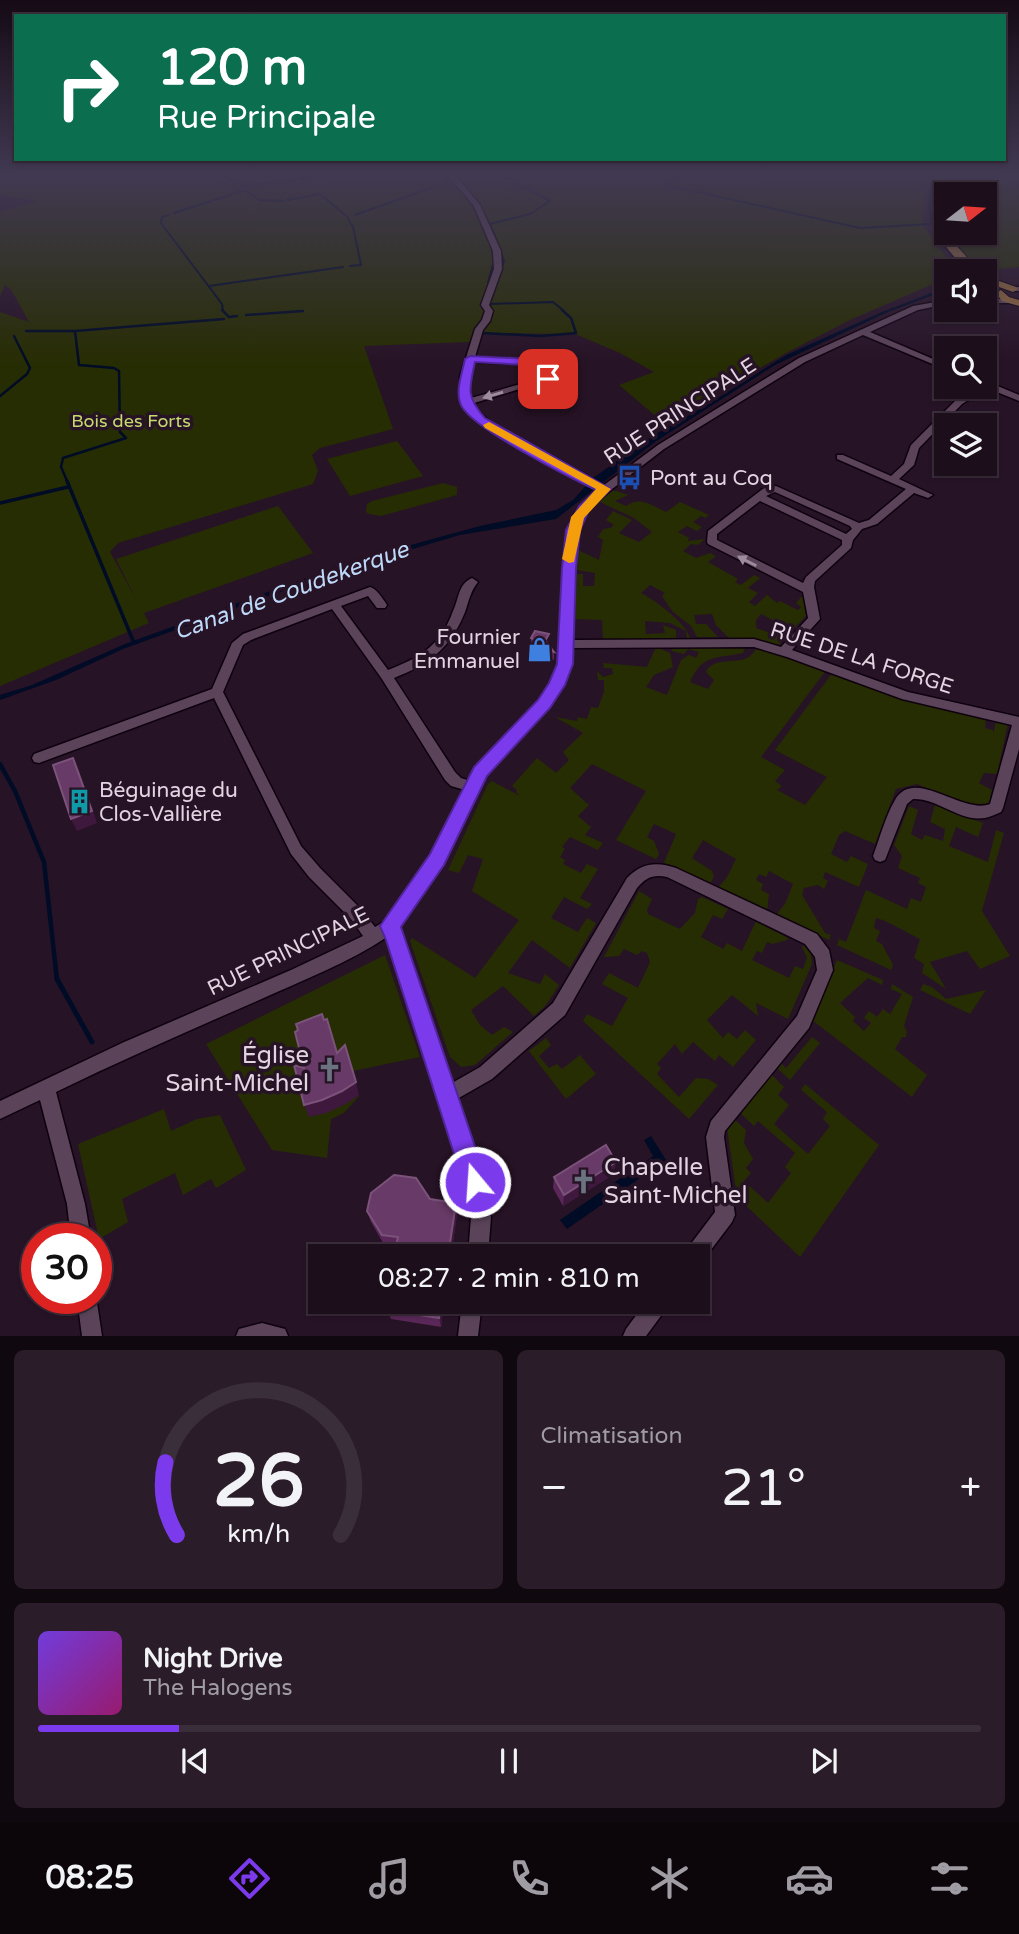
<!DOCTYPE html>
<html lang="fr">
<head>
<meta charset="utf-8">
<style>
  body { margin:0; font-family:"Varela Round",sans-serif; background:#2a1c29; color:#f1f3f6; height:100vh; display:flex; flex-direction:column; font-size:26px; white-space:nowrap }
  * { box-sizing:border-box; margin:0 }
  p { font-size:23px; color:#a09ca3 }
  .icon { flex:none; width:38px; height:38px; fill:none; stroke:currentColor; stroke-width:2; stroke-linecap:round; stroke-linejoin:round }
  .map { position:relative; height:1336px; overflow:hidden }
  .sheet { display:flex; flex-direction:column; gap:14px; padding:14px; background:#10080f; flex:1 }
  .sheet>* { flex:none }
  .hud { position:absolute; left:14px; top:14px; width:992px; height:147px; border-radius:0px; box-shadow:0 2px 5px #0004,0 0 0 2px #3b2e3b; background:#0b6e4f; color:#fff; overflow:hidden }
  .needle { width:46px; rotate:73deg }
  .tools { position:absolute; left:934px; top:182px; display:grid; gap:14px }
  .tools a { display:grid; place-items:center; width:63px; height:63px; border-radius:0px; background:#1d0e1c; box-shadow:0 2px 5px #0004,0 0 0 2px #3b2e3b; font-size:35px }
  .speed { position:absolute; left:21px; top:1223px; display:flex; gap:14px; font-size:35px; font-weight:700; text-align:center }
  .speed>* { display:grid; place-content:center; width:91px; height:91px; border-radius:50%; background:#1d0e1c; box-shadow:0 2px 5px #0004,0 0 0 2px #3b2e3b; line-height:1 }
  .speed .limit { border:10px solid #d22; background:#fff; color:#111 }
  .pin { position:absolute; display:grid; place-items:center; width:60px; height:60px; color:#fff; margin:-30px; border-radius:14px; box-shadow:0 4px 10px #0006 }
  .me { position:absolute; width:77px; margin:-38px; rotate:342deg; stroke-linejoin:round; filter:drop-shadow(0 0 5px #0008) }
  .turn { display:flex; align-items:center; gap:24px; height:147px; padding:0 28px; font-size:32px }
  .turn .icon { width:91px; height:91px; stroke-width:2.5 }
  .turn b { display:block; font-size:49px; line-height:60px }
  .big { font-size:52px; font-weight:600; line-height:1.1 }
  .sheet .card { flex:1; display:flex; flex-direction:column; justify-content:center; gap:10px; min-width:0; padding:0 24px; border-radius:10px; background:#2a1c29 }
  .sheet .dial { align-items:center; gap:0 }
  .dial svg { height:182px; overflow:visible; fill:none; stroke:#3b2e3b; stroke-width:7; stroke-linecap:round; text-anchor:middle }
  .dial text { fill:#f1f3f6; stroke:none }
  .song { display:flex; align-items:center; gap:21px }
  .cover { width:84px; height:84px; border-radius:10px; background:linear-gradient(135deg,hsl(260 70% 55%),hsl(320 70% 35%)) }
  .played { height:7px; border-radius:4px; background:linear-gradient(90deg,#7c3aed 15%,#3b2e3b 15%) }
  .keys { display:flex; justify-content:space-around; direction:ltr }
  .heat { display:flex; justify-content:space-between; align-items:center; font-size:38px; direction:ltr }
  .sheet .tiles { flex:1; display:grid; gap:14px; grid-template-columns:1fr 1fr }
  .card:last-child { grid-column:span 2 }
  .trip { position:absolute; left:308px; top:1244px; width:402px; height:70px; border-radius:0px; background:#1d0e1c; box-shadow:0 2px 5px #0004,0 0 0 2px #3b2e3b; font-weight:600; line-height:70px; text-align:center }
  .tab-bar { display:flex; height:112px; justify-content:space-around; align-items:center; background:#0c060b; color:#a09ca3 }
  .tab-bar .icon { width:49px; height:49px }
  .tab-bar .on { color:#7c3aed }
  .tab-bar b { font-size:32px; color:#f1f3f6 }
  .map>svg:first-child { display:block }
  .green { fill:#272d03 }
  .water { fill:#000b26 }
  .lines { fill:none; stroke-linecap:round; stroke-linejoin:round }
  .stream-far4 { stroke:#000b26; stroke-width:2 }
  .stream-far3 { stroke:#000b26; stroke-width:2.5 }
  .stream-far2 { stroke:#000b26; stroke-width:3.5 }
  .stream-far1 { stroke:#000b26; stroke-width:4.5 }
  .stream { stroke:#000b26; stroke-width:5 }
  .minor-casing { stroke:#0f010f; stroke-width:3 }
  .major-casing { stroke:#0f010f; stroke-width:2 }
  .minor { fill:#5b445a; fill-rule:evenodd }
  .major { fill:#8e663d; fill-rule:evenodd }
  .wall { fill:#592858 }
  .shaded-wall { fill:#3f183e }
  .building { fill:#683a67; stroke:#7b527a; stroke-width:2 }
  .oneway { fill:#9e8c9e }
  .route { fill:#7c3aed; stroke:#51269a; stroke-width:2 }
  .slow { fill:#f59e0b }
  .labels { text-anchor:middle; stroke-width:7; stroke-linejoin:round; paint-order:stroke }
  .far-park-label { font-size:18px; fill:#c6d96d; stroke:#271326 }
  .street-label { font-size:21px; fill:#e2d4e1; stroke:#271326 }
  .poi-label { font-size:21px; fill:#e2d4e1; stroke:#271326; text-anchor:start }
  .water-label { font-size:23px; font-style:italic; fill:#bdd8f9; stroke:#271326 }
  .near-poi-label { font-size:24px; fill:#e2d4e1; stroke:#271326; text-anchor:end }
</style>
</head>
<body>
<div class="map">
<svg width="1019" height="1336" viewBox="0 0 1019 1336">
  <rect width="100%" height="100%" fill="#271326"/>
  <path class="green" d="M0 176H926L923 225 956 271H947V278L852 319 788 352 725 388 658 418 619 385 654 372 620 353 575 334 480 333 470 342 364 346 393 429 320 448 312 455 318 471 313 484 118 543 110 552 136 599 116 559 278 506 313 553 144 613 149 623 0 686V312L29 322 12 291 5 285 0 296V212L38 201 0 195Z
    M946 176H1019V267L980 271 947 233H985V194H947V232L940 212Z
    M397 441 423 476 350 496 327 459Z
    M443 483 457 487V495L381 516 369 514 366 512 367 504 372 501Z
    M613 490 628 495 615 501 626 506C640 496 651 505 666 512L680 502 709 515 705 518 701 516 693 522 702 527 697 531 687 526 678 532 689 538 688 541 705 539 698 545 691 544 683 551 696 558 710 553 716 556 708 562 738 579 735 582 741 585 754 575 760 578 748 588 758 593 749 602 755 606 767 595 777 603 780 601 798 610 801 607 796 603 803 595 806 616 792 630 761 614 756 620V628L785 638 779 645 755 639 729 638 716 625 712 614 694 615 696 624H706L718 637H697L691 626 672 611 662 596 665 593 650 585 641 593C653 599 686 622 690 638L687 639 686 631 670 623 645 621 646 634 665 633 663 625 676 630V638L603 640 602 620 575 619 577 574H583V586H594L595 573 577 570 578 550 599 560 603 540 598 537 603 529 610 528 614 525 606 520 613 511 632 520 619 533 639 542 652 532 634 518 600 502Z
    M656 647 670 653 673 667 654 675 646 687 667 695 681 660 689 655 696 658 699 652 688 649 684 654 672 651 673 647 745 648 743 653C716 659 703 653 690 682L708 689 714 680 706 672C712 658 731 663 745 659 751 657 753 652 758 648L827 669 761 757 785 770 775 781 782 786 777 790 805 805 827 777 775 750 833 672 927 706 986 719 985 728 993 730V734L996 721 1008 723 997 774 984 773 979 783 992 790 989 804 976 808 917 784 896 789 875 844 845 831 839 835 831 854 847 862 851 856 868 864 859 887 825 872 823 878 828 881 824 889 818 885 804 888 802 895 825 933 831 935 829 940 775 916 785 904 793 884 769 871 766 877 759 874 756 880 763 884 761 890 769 894 767 912 718 888 727 877 736 859 703 840 692 858 712 871 714 876 710 884 664 863 676 834 654 824 647 837 654 841 659 854 656 859 616 840 646 791 592 764 570 788 589 805 578 816 591 827 585 835 603 843 598 850 570 837 562 847 565 849 560 857 565 860 563 864 581 873 587 864 598 869 580 898 592 904 587 909 564 897 551 918 578 932 587 918 596 923 570 968 532 940 508 973 540 984 545 974 559 985 546 1005 534 1016 503 986 471 1010 480 1025 492 1035 504 1027 513 1032 475 1065 461 1067 450 1057 410 941 412 938 475 978 519 920 472 891 483 859 468 855 459 873 448 870 488 784 492 781 520 796 516 792 517 790 512 786 537 758 556 773 569 760 563 752 583 733 555 717 577 721 578 717 587 719 591 707 598 708 604 692V680H598L597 671 603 677 613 674 612 668H604L603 663 647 667Z
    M935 805 983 823 978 837 956 827 949 846 988 862 996 830 1004 833 982 911 1010 956 980 969 967 951 930 962 946 989 922 973 924 964 914 958 920 939C905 932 891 922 876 918L874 928 880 931 876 941 882 944 893 965 891 970 837 945 839 939 846 942 866 890 907 909 911 898 921 902 926 887 918 883 920 878 898 868 902 856 894 845 909 806 918 810 911 834 922 840 925 835 943 841 945 829 930 822Z
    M639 891 652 899 647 910 648 914 680 929 695 913 698 899 702 897 728 909 722 919 713 915 701 937 723 949 727 943 742 951 756 921 788 938 787 940 772 944 767 942 762 953 757 951 752 960 789 978 795 966 803 969 807 958 802 947 804 945 811 954 812 964 788 1019 756 1003 758 1016 732 995 707 1020 723 1038 728 1032 737 1039 745 1030 756 1040 733 1067 719 1055 715 1061 693 1042 682 1054 675 1044 657 1064 661 1068 657 1074 679 1097 696 1078 708 1079 718 1085 689 1119 583 1021 587 1014 612 1026 628 998 602 984 609 973 638 988 650 962 647 953 642 951 637 955 624 949 619 956 604 957Z
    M385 955 420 1057 353 1071 350 1057 307 1076 301 1093 325 1112 360 1095 344 1113 331 1119 327 1158 272 1150 206 1044Z
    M837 960 883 980 882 985 868 978 840 1003 855 1017 853 1021 864 1031 871 1023 864 1018 869 1011 877 1017 883 1009 890 1014 902 994 891 989 892 984 913 997 904 1026 907 1032 906 1037H902L895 1049 927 1075 912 1097 812 1020Z
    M923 984 932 987 946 999 986 990 970 1014 920 990Z
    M812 1037 820 1043 790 1080 777 1068 781 1063 786 1068Z
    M546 1038 551 1045 539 1056 549 1068 557 1064 562 1069 580 1055 596 1074 566 1099 529 1051Z
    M772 1075 784 1087 778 1095 789 1105 774 1124 808 1154 830 1126 823 1119 827 1112 801 1090 805 1084 879 1145 800 1257 737 1197 727 1128 734 1119 746 1130 744 1143 753 1159 746 1168 751 1173 744 1181 768 1203 791 1173 785 1167 795 1153 758 1121 754 1126 740 1113Z
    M164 1109 171 1131 197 1119 220 1115 246 1170 216 1188 211 1179 183 1195 175 1173 122 1199 128 1222 99 1239 78 1144Z"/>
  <path class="water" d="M947 287V290L888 312 775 365 655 442 556 519 460 535 338 571 123 649 56 680 0 700V695L32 685 125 644 356 560 480 526 556 510 573 500 593 478 654 435 702 408 786 355 882 312Z
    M651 1136 666 1160 567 1229 560 1220 653 1156 644 1140Z"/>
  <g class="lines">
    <path class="stream-far4" d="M223 176 244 186 322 176
      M678 176 666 185 860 228 930 224
      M932 176C924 228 935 230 963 271
      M443 184 448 182 446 176
      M456 186 465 194
      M287 200 320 194 345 215
      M472 203 482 225
      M174 213 245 190 259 200 283 201
      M169 215 162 217 161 223 222 304 223 311
      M355 215 437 186
      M347 217 353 227 361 265 350 266
      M488 283 494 260 492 248
      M209 286 343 267
      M495 288 504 261 490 224 530 214 550 201 506 177
      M490 304 553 302 564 311
      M297 311H303"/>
    <path class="stream-far3" d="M222 310 229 317 237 316
      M246 315 303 311
      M26 331H75L79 365 114 368 119 371 120 432 126 438 63 458 61 467 68 483
      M75 331 224 319
      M482 333 541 336 576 333 571 318 562 310
      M0 396 27 374 30 368 14 336"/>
    <path class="stream-far2" d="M67 481 134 643
      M0 503 68 487"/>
    <path class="stream-far1" d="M0 764 15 791 44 862 57 980"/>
    <path class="stream" d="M57 979 92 1042"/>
    <defs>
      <path id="minor" d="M449 176H456L480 205 501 251 502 269 489 305 493 311 490 321 483 330 475 357 531 360 552 379 471 404 490 422 604 485 658 445 799 358 913 306 947 300V304L918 310 870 332 947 365V370L863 335 805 362 664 449 594 503 583 517 576 542 573 640 754 639 781 647 808 618 803 592 708 544 707 542 708 531 764 488 776 486 859 523 869 520 906 489 837 459V455H843L891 476 904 464 911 445 956 400 977 387H985V381L988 382 1019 395V401L987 388 962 404 919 448 914 465 899 479 933 495 928 498 914 493 877 524 862 529 853 540 851 548 815 581 814 587 820 619 792 650 908 692 1019 717V749L1003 808 1001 812C996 814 990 817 985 818 959 822 938 798 913 799L907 804 885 860 880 862 875 860 873 856C880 838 885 817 895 800 914 766 962 815 990 804L1012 725 902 699 787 657 754 647 572 648V658L563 682 544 713 486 775 442 864 398 927 404 938 452 1083 480 1067 553 1003 627 878C641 863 657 861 676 868L817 934 829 950 833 970 809 1028 725 1131 724 1137 735 1215 732 1222 701 1263 698 1264V1256H684L687 1249 715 1212 706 1137 711 1121 797 1016 817 970 815 957 805 944 667 877C654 874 646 877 637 888L565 1015 492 1079 457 1099 484 1182 491 1217 488 1256H468L471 1217 466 1182 387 937C348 963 301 981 257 1001 190 1030 122 1060 56 1092L85 1204 91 1239H71L67 1204 40 1100 0 1119V1101L122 1043 291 970 363 936 351 919 309 877 291 854 214 698 39 763 34 762 32 758 34 754 212 689 232 643 243 634 370 587C377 589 383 599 387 605L385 608H377L368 596 341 606 388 670C408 662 427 654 440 636 445 629 450 620 453 611 459 599 458 584 472 578L478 582C470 592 469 601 465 612 450 649 429 664 394 678L455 772 461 778 470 781C493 736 545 712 559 661 562 651 561 640 561 629 563 598 560 544 573 517 578 506 589 497 598 490L484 426 463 405 460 377 475 329 482 320 485 311 481 305 494 269 493 251 474 206ZM473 362 526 364 542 378 471 398 468 377ZM775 492 850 526 852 529 846 534 766 496ZM760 501 842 540V545L806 577 803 583 717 540V534ZM332 609 382 679 445 780 451 786 465 790 432 856 385 921 375 927 362 910 320 868 301 846 223 692 243 645 251 640Z
        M1015 287H1019V291H1015Z
        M985 299H1013L1017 301 1013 303H985Z
        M96 1296 102 1336H82L77 1298H96Z
        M462 1302H482L478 1336H458Z
        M646 1302H669L666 1309 646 1336H623L626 1329Z
        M262 1323 285 1329 288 1336H236L239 1329Z"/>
      <path id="major" d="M938 176H946C933 230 947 233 979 271H969L965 268C933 236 927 220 938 176Z
        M985 276 1016 287 1018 289 1013 292 985 282Z
        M1001 290 1009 297 1019 300V306L1002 301 996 293Z"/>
    </defs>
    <use href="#minor" class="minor-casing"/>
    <use href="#major" class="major-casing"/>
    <use href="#minor" class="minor"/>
    <use href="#major" class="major"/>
  </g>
  <path class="wall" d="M531 638 549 642 548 644 554 652V660L532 654Z
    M614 1174 563 1206 553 1188 554 1177Z
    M430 1199 456 1203 457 1214 451 1256H394L396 1247 385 1246 371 1222 367 1211Z
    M389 1302H444L441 1327 391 1319 387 1310Z"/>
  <path class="shaded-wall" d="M73 758 79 770 97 823 77 831 71 819Z
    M356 1082 359 1095 346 1104 326 1113 309 1117 304 1105Z
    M616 1162 614 1174 563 1206 564 1195Z
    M456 1203 457 1214 451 1256H448Z
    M441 1302H444L441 1327 439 1318Z"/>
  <path class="building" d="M535 631 549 634 545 641 554 652 532 646 535 640 531 638Z
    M73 758 92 811 71 819 53 765Z
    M322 1014 324 1020 327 1019 337 1053 345 1045 356 1082 342 1091 322 1100 304 1105 294 1065 304 1068 295 1032 298 1030 296 1024Z
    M606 1145 616 1162 564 1195 554 1177Z
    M394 1175 416 1178 430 1199 456 1203 448 1256H394L398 1237 382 1235 367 1211 371 1193Z
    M389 1302H441L439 1318 387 1310Z"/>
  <defs><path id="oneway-solid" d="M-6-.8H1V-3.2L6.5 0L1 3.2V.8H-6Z" transform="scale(1.75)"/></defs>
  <g class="oneway">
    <use href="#oneway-solid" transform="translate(493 395) rotate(164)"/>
    <use href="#oneway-solid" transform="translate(747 561) rotate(-153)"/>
  </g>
  <linearGradient id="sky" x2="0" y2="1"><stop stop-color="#150a15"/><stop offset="0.48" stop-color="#413952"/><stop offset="1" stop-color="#413952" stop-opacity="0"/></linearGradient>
  <rect width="1019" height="363" fill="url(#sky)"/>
  <path class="route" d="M470 356 531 359 552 377V382H544L525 365 475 362C469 389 466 397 485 418L611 489 589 510 580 530 576 568 573 664 565 685 550 708 487 776 444 865 401 927 487 1182 484 1191 475 1194 466 1191 463 1182 386 940 380 926 430 854 474 767 538 700 549 683 557 664 562 568 566 530 579 506 596 490C568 477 476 430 462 407 454 393 462 374 465 359Z"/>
  <path class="slow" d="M489 422 611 489 584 518 574 562 569 563 562 559 571 517 596 489 485 428 483 425Z"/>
  <defs>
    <symbol id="bus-bare" viewBox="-9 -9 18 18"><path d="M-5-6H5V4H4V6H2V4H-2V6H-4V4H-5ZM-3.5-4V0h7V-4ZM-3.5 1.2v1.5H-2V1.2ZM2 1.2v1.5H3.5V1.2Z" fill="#1a4fb4" stroke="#271326" stroke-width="2.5" paint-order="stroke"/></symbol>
    <symbol id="shop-bare" viewBox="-9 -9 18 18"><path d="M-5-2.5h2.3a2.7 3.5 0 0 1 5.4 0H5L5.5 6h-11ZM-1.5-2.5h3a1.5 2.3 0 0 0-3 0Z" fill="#3f7fe0" stroke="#271326" stroke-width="2.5" paint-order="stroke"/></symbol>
    <symbol id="building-bare" viewBox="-9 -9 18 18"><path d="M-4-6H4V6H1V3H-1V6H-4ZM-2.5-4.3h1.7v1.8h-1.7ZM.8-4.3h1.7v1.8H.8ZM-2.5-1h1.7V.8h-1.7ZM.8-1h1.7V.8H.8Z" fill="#0f9aa8" stroke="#271326" stroke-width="2.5" paint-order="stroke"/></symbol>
    <symbol id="church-bare" viewBox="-9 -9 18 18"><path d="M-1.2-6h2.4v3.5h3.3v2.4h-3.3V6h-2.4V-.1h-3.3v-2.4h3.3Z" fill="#6b7280" stroke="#271326" stroke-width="2.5" paint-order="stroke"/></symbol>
  </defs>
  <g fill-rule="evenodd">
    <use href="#bus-bare" x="612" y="460" width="35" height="35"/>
    <use href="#shop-bare" x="522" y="632" width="35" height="35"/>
    <use href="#building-bare" x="62" y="784" width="35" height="35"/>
    <use href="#church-bare" x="312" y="1052" width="35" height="35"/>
    <use href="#church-bare" x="566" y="1164" width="35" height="35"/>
  </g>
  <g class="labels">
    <g class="far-park-label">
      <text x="131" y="427">Bois des Forts</text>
    </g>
    <g class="street-label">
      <text transform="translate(680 411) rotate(-33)" y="7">RUE PRINCIPALE</text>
      <text transform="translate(862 658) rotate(18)" y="7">RUE DE LA FORGE</text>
      <text transform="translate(288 951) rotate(-26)" y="7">RUE PRINCIPALE</text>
    </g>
    <g class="poi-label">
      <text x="650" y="485">Pont au Coq</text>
      <text x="520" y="644" text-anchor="end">Fournier<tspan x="520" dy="24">Emmanuel</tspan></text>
      <text x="99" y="797">Béguinage du<tspan x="99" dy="24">Clos-Vallière</tspan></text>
    </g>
    <g class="water-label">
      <text transform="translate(291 590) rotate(-20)" y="8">Canal de Coudekerque</text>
    </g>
    <g class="near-poi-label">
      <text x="309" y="1063">Église<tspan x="309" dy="28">Saint-Michel</tspan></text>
      <text x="604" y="1175" text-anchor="start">Chapelle<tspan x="604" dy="28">Saint-Michel</tspan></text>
    </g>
  </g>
</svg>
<div class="tools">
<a><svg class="needle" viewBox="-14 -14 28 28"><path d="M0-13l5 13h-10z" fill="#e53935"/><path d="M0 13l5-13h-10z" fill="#a09ca3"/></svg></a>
<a><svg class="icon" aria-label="sound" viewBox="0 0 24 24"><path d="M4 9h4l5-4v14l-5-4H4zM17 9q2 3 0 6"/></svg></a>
<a><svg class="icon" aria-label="search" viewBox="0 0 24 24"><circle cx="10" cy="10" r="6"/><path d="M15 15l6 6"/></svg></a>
<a><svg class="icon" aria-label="layers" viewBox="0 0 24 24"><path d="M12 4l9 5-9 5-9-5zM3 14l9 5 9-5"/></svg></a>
</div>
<div class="speed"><div class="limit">30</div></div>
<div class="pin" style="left:548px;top:379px;background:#d93025"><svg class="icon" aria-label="arrive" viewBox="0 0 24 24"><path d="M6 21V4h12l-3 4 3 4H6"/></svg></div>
<svg class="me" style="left:475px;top:1182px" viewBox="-20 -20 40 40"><circle r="17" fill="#7c3aed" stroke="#fff" stroke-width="3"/><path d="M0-11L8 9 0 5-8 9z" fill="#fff"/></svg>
<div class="trip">08:27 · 2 min · 810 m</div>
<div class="hud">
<div class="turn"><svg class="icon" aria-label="right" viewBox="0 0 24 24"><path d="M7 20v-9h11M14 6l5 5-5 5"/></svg><div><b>120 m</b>Rue Principale</div></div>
</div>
</div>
<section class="sheet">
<div class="tiles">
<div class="card dial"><svg viewBox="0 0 100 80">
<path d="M14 69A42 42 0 1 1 86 69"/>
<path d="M14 69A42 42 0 0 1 9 37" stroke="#7c3aed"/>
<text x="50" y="56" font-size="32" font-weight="700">26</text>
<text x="50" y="72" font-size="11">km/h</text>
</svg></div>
<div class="card"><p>Climatisation</p>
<div class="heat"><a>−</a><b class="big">21°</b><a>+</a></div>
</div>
<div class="card">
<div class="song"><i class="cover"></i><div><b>Night Drive</b><p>The Halogens</p></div></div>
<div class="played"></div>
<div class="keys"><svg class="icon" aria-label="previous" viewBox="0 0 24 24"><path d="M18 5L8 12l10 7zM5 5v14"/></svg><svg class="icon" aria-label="pause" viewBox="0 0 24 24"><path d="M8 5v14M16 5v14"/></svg><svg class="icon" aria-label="next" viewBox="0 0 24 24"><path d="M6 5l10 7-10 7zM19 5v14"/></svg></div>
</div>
</div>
</section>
<nav class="tab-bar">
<b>08:25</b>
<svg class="icon on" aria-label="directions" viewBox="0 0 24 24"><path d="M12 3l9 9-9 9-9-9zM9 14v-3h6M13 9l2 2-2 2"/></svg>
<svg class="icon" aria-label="music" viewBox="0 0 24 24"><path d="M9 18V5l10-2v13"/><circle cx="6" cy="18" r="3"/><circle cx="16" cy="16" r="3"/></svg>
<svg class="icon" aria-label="phone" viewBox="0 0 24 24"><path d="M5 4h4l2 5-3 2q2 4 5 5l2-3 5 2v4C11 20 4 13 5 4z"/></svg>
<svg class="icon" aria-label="climate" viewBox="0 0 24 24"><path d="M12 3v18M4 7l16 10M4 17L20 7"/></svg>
<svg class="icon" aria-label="car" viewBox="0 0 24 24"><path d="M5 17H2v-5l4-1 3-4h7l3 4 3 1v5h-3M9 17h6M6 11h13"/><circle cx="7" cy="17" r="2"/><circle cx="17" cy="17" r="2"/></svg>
<svg class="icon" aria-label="filters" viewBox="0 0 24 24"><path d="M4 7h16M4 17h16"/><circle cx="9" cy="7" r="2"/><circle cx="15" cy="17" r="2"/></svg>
</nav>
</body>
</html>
